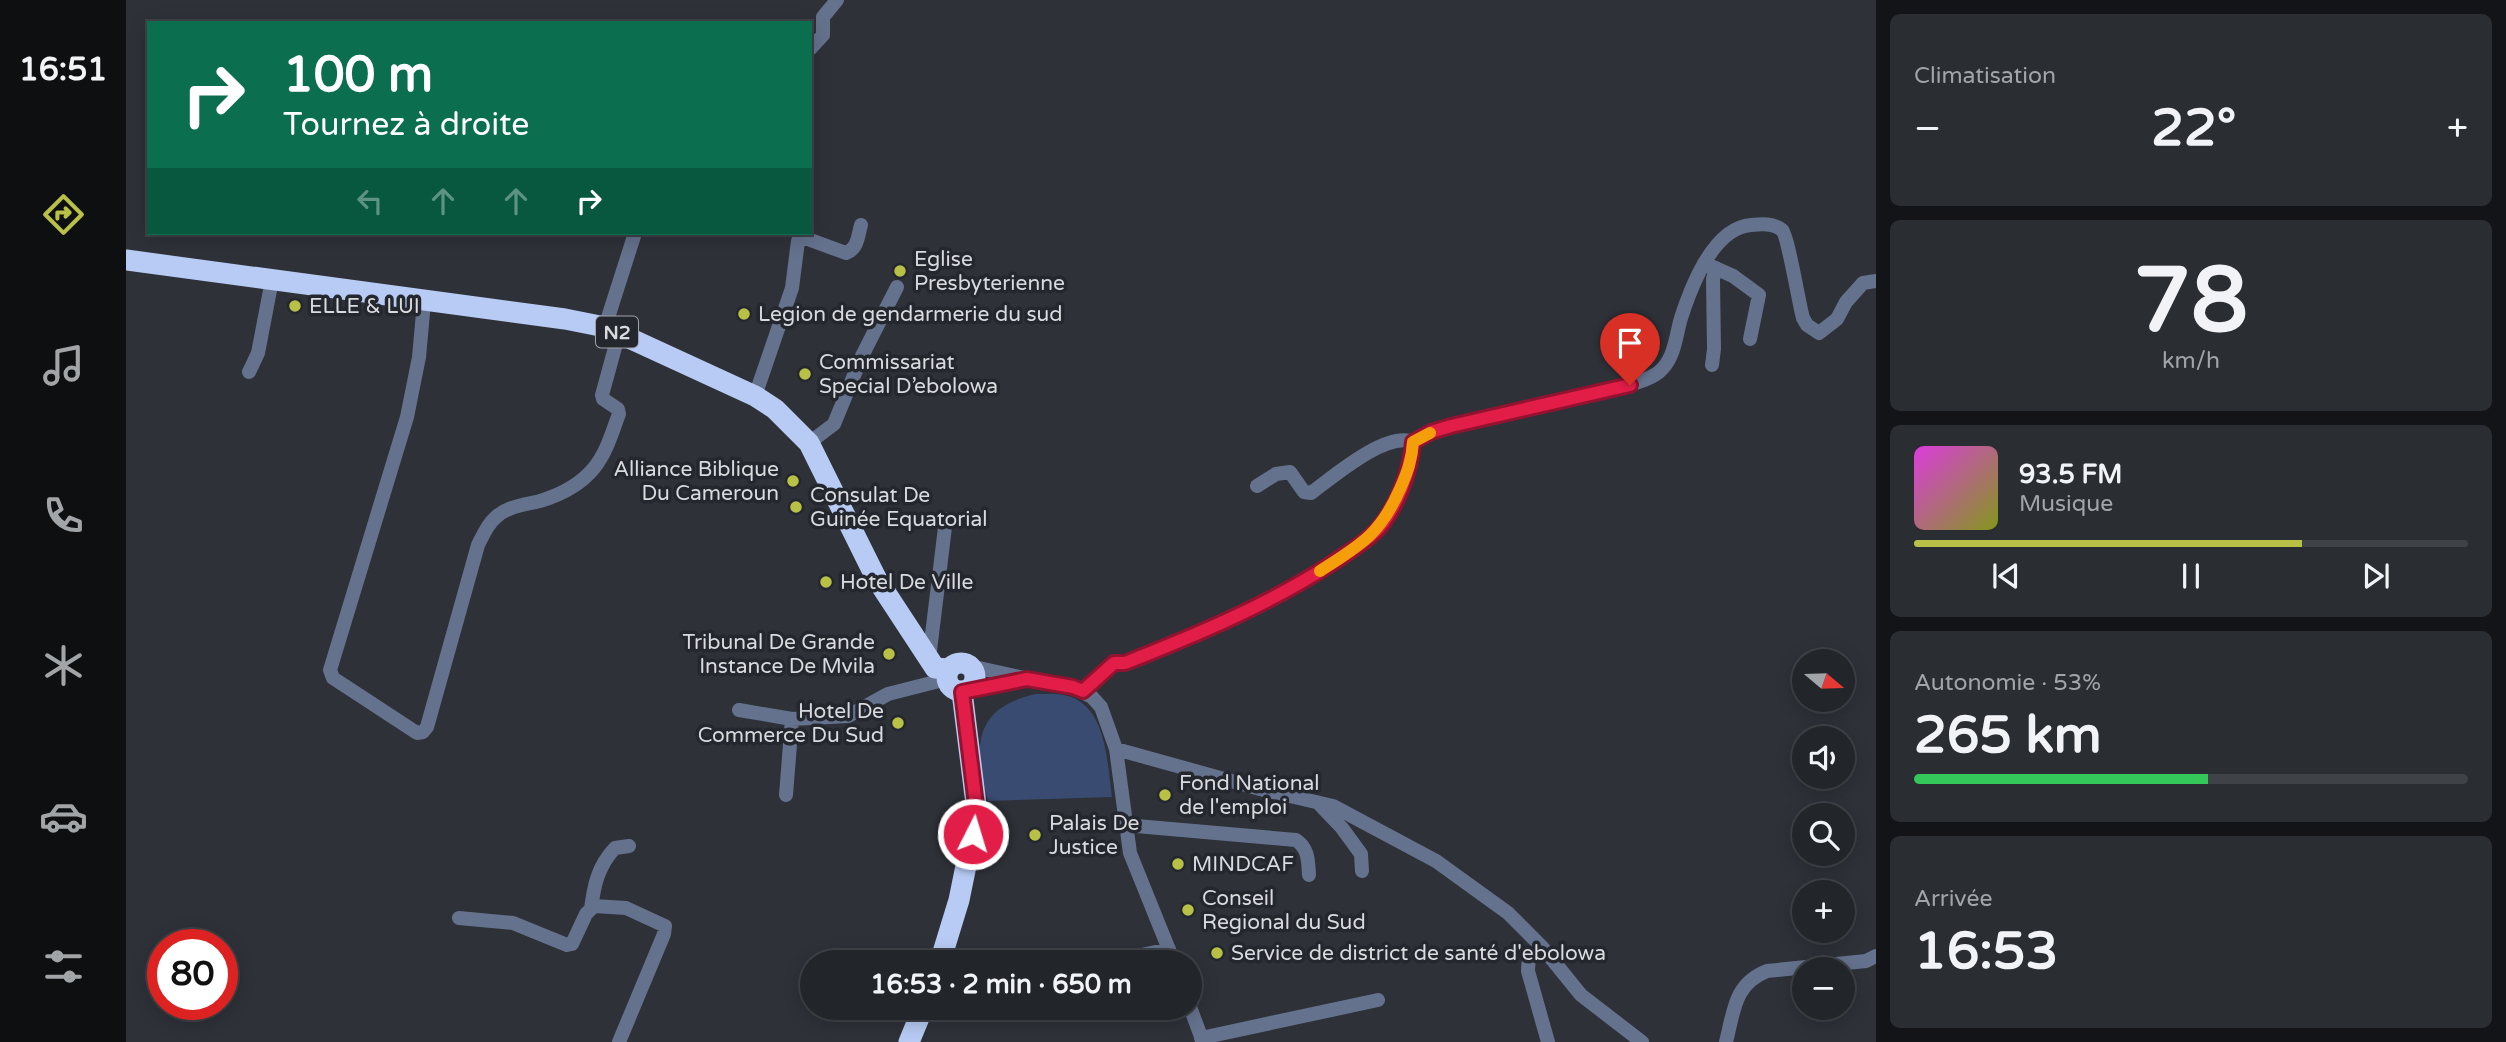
<!DOCTYPE html>
<html lang="fr">
<head>
<meta charset="utf-8">
<style>
  body { margin:0; font-family:"Varela Round",sans-serif; background:#2a2d32; color:#f1f3f6; height:100vh; display:flex; flex-direction:column; font-size:26px; white-space:nowrap }
  * { box-sizing:border-box; margin:0 }
  p { font-size:23px; color:#a2a5a8 }
  .icon { flex:none; width:38px; height:38px; fill:none; stroke:currentColor; stroke-width:2; stroke-linecap:round; stroke-linejoin:round }
  .map { position:relative; flex:1; overflow:hidden }
  .panel { display:flex; flex-direction:column; gap:14px; padding:14px; background:#131417; width:630px }
  .panel>* { flex:none }
  .guide { position:absolute; left:21px; top:21px; width:665px; height:214px; border-radius:0px; box-shadow:0 4px 18px #0003,0 0 0 2px #3f4247; background:#0b6e4f; color:#fff; overflow:hidden }
  .needle { width:46px; rotate:109deg }
  .controls { position:absolute; left:1666px; top:649px; display:grid; gap:14px }
  .controls a { display:grid; place-items:center; width:63px; height:63px; border-radius:50%; background:#22252a; box-shadow:0 4px 18px #0003,0 0 0 2px #3f4247; font-size:35px }
  .speed { position:absolute; left:21px; top:929px; display:flex; gap:14px; font-size:35px; font-weight:700; text-align:center }
  .speed>* { display:grid; place-content:center; width:91px; height:91px; border-radius:50%; background:#22252a; box-shadow:0 4px 18px #0003,0 0 0 2px #3f4247; line-height:1 }
  .speed .limit { border:10px solid #d22; background:#fff; color:#111 }
  .pin { position:absolute; display:grid; place-items:center; width:60px; height:60px; color:#fff; margin:-72px -30px; border-radius:50% 50% 50% 0; rotate:-45deg; box-shadow:0 0 7px #0007 }
  .pin .icon { rotate:45deg }
  .me { position:absolute; width:77px; margin:-38px; rotate:5deg; stroke-linejoin:round; filter:drop-shadow(0 0 5px #0008) }
  .turn { display:flex; align-items:center; gap:24px; height:147px; padding:0 21px; font-size:32px }
  .turn .icon { width:91px; height:91px; stroke-width:2.5 }
  .turn b { display:block; font-size:49px; line-height:60px }
  .lanes { display:flex; align-items:center; height:66px; padding:0 21px; background:#0003; justify-content:center; gap:35px; direction:ltr }
  .lanes .off { opacity:.35 }
  .big { font-size:52px; font-weight:800; line-height:1.1 }
  .panel .card { flex:1; display:flex; flex-direction:column; justify-content:center; gap:10px; min-width:0; padding:0 24px; border-radius:10px; background:#2a2d32 }
  .panel .dial { align-items:center; gap:0 }
  .dial b { font-size:91px; line-height:1 }
  .song { display:flex; align-items:center; gap:21px }
  .cover { width:84px; height:84px; border-radius:10px; background:linear-gradient(135deg,hsl(300 70% 55%),hsl(70 70% 35%)) }
  .played { height:7px; border-radius:4px; background:linear-gradient(90deg,#b9c046 70%,#3f4247 70%) }
  .keys { display:flex; justify-content:space-around; direction:ltr }
  .heat { display:flex; justify-content:space-between; align-items:center; font-size:38px; direction:ltr }
  .charge { height:10px; border-radius:5px; background:linear-gradient(90deg,#34c759 53%,#3f4247 0) }
  .trip { position:absolute; left:674px; top:950px; width:402px; height:70px; border-radius:35px; background:#22252a; box-shadow:0 4px 18px #0003,0 0 0 2px #3f4247; font-weight:800; line-height:70px; text-align:center }
  main { display:flex; flex:1; min-height:0 }
  .tab-bar { display:flex; flex-direction:column; width:126px; justify-content:space-around; align-items:center; background:#0e0f11; color:#a2a5a8 }
  .tab-bar .icon { width:49px; height:49px }
  .tab-bar .selected { color:#b9c046 }
  .tab-bar b { font-size:32px; color:#f1f3f6 }
  .map>svg:first-child { display:block }
  .green { fill:#3a4b72 }
  .lines { fill:none; stroke-linecap:round; stroke-linejoin:round }
  .minor { stroke:#65728d; stroke-width:14 }
  .highway { stroke:#b7cbf4; stroke-width:21 }
  .route-casing { stroke:#92132f; stroke-width:18 }
  .route { stroke:#e11d48; stroke-width:12 }
  .slow { stroke:#f59e0b; stroke-width:12 }
  .poi-dot { fill:#b9c046; stroke:#24272e; stroke-width:2.5 }
  .labels { text-anchor:middle; stroke-width:7; stroke-linejoin:round; paint-order:stroke }
  .shield { fill:#24272e; stroke:#a2a4a9; stroke-width:2 }
  .shield-label { font-size:19px; font-weight:bold; fill:#d8dade }
  .poi-label { font-size:21px; fill:#d8dade; stroke:#24272e; text-anchor:start }
</style>
</head>
<body>
<main>
<nav class="tab-bar">
<b>16:51</b>
<svg class="icon selected" aria-label="directions" viewBox="0 0 24 24"><path d="M12 3l9 9-9 9-9-9zM9 14v-3h6M13 9l2 2-2 2"/></svg>
<svg class="icon" aria-label="music" viewBox="0 0 24 24"><path d="M9 18V5l10-2v13"/><circle cx="6" cy="18" r="3"/><circle cx="16" cy="16" r="3"/></svg>
<svg class="icon" aria-label="phone" viewBox="0 0 24 24"><path d="M5 4h4l2 5-3 2q2 4 5 5l2-3 5 2v4C11 20 4 13 5 4z"/></svg>
<svg class="icon" aria-label="climate" viewBox="0 0 24 24"><path d="M12 3v18M4 7l16 10M4 17L20 7"/></svg>
<svg class="icon" aria-label="car" viewBox="0 0 24 24"><path d="M5 17H2v-5l4-1 3-4h7l3 4 3 1v5h-3M9 17h6M6 11h13"/><circle cx="7" cy="17" r="2"/><circle cx="17" cy="17" r="2"/></svg>
<svg class="icon" aria-label="filters" viewBox="0 0 24 24"><path d="M4 7h16M4 17h16"/><circle cx="9" cy="7" r="2"/><circle cx="15" cy="17" r="2"/></svg>
</nav>
<div class="map">
<svg width="1750" height="1042" viewBox="0 0 1750 1042">
  <rect width="100%" height="100%" fill="#2e3138"/>
  <path class="green" d="M910 694C919 694 929 693 938 695 981 703 981 763 986 797L862 801C847 747 847 708 910 694Z"/>
  <g class="lines">
    <path class="minor" d="M684 49 697 35V17L711 0
      M1578 263 1607 276 1633 295 1624 339
      M298 302 293 357 281 417 204 670 207 678 291 733 297 732 301 727 352 545C357 535 361 525 369 518 381 506 398 505 414 501 434 495 455 484 468 468 481 452 486 432 493 414L492 409 477 399 476 395 493 333
      M479 327 509 233
      M1586 365 1588 349 1587 279 1590 268
      M123 372 132 353 146 280
      M629 396 666 288 672 241 679 238 720 253C732 249 732 235 735 225
      M683 443 708 424 736 356 771 287
      M1131 486 1150 474 1164 472 1178 492 1185 493C1207 477 1260 431 1287 442L1305 432 1325 426 1504 385C1515 381 1530 377 1537 368 1549 355 1550 335 1555 318 1565 287 1587 228 1625 225 1636 224 1647 223 1656 230 1662 236 1673 304 1677 318L1681 325 1693 333 1711 319 1720 302 1737 283 1750 281
      M803 659 820 519
      M844 666 920 683 947 687 966 697 975 707 990 749 1004 853 1048 962
      M841 690 857 689 899 679
      M957 691 988 663H999C1070 635 1140 606 1205 564 1221 553 1239 543 1252 529 1271 507 1285 470 1287 442
      M613 710 666 719 722 716 762 694 821 679
      M990 749 1134 789 1207 806 1310 861 1382 913 1416 947 1455 995 1516 1042
      M660 795 666 719
      M1195 806 1216 828 1235 854 1236 871
      M999 825 1170 840C1183 849 1182 861 1183 875
      M465 909C468 885 472 866 489 848L503 846
      M333 918 387 923 441 945 446 944 460 914 468 906 500 908 539 926 538 934 493 1042
      M1416 947C1405 953 1402 958 1402 971L1422 1042
      M983 962 1043 949
      M1064 1007 1077 1042
      M1075 1038 1252 1000
      M1600 1042C1608 1011 1608 984 1641 971L1740 961 1750 956"/>
    <path class="highway" d="M0 260 439 319 479 327 629 396 649 409 683 443 750 578 809 668 823 669
      M821 677a14 14 0 1 1 28 0a14 14 0 1 1-28 0Z
      M814 962 833 900 851 812 836 692
      M783 1042 797 1008"/>
  </g>
  <g class="lines">
    <defs>
      <path id="route" d="M847 834 851 813 836 692 901 679 947 687 957 691 988 663H999C1070 635 1140 606 1205 564 1221 553 1239 543 1252 529 1271 507 1285 470 1287 442L1305 432 1325 426 1504 385"/>
    </defs>
    <use href="#route" class="route-casing"/>
    <use href="#route" class="route"/>
    <path class="slow" d="M1194 571C1234 545 1254 535 1274 489 1281 473 1286 460 1287 442L1304 433"/>
  </g>
  <g class="poi-dot">
    <circle cx="774" cy="271" r="7"/>
    <circle cx="169" cy="306" r="7"/>
    <circle cx="618" cy="314" r="7"/>
    <circle cx="679" cy="374" r="7"/>
    <circle cx="667" cy="481" r="7"/>
    <circle cx="670" cy="507" r="7"/>
    <circle cx="700" cy="582" r="7"/>
    <circle cx="763" cy="654" r="7"/>
    <circle cx="772" cy="723" r="7"/>
    <circle cx="1039" cy="795" r="7"/>
    <circle cx="909" cy="835" r="7"/>
    <circle cx="1052" cy="864" r="7"/>
    <circle cx="1062" cy="910" r="7"/>
    <circle cx="1091" cy="953" r="7"/>
  </g>
  <g class="labels">
    <rect class="shield" x="470" y="316.5" width="42" height="31" rx="5"/>
    <g class="shield-label">
      <text x="491" y="339">N2</text>
    </g>
    <g class="poi-label">
      <text x="788" y="266">Eglise<tspan x="788" dy="24">Presbyterienne</tspan></text>
      <text x="183" y="313">ELLE &amp; LUI</text>
      <text x="632" y="321">Legion de gendarmerie du sud</text>
      <text x="693" y="369">Commissariat<tspan x="693" dy="24">Special D’ebolowa</tspan></text>
      <text x="653" y="476" text-anchor="end">Alliance Biblique<tspan x="653" dy="24">Du Cameroun</tspan></text>
      <text x="684" y="502">Consulat De<tspan x="684" dy="24">Guinée Equatorial</tspan></text>
      <text x="714" y="589">Hotel De Ville</text>
      <text x="749" y="649" text-anchor="end">Tribunal De Grande<tspan x="749" dy="24">Instance De Mvila</tspan></text>
      <text x="758" y="718" text-anchor="end">Hotel De<tspan x="758" dy="24">Commerce Du Sud</tspan></text>
      <text x="1053" y="790">Fond National<tspan x="1053" dy="24">de l'emploi</tspan></text>
      <text x="923" y="830">Palais De<tspan x="923" dy="24">Justice</tspan></text>
      <text x="1066" y="871">MINDCAF</text>
      <text x="1076" y="905">Conseil<tspan x="1076" dy="24">Regional du Sud</tspan></text>
      <text x="1105" y="960">Service de district de santé d'ebolowa</text>
    </g>
  </g>
</svg>
<div class="controls">
<a><svg class="needle" viewBox="-14 -14 28 28"><path d="M0-13l5 13h-10z" fill="#e53935"/><path d="M0 13l5-13h-10z" fill="#a2a5a8"/></svg></a>
<a><svg class="icon" aria-label="sound" viewBox="0 0 24 24"><path d="M4 9h4l5-4v14l-5-4H4zM17 9q2 3 0 6"/></svg></a>
<a><svg class="icon" aria-label="search" viewBox="0 0 24 24"><circle cx="10" cy="10" r="6"/><path d="M15 15l6 6"/></svg></a>
<a>+</a>
<a>−</a>
</div>
<div class="speed"><div class="limit">80</div></div>
<div class="pin" style="left:1504px;top:385px;background:#d93025"><svg class="icon" aria-label="arrive" viewBox="0 0 24 24"><path d="M6 21V4h12l-3 4 3 4H6"/></svg></div>
<svg class="me" style="left:847px;top:834px" viewBox="-20 -20 40 40"><circle r="17" fill="#e11d48" stroke="#fff" stroke-width="3"/><path d="M0-11L8 9 0 5-8 9z" fill="#fff"/></svg>
<div class="trip">16:53 · 2 min · 650 m</div>
<div class="guide">
<div class="turn"><svg class="icon" aria-label="right" viewBox="0 0 24 24"><path d="M7 20v-9h11M14 6l5 5-5 5"/></svg><div><b>100 m</b>Tournez à droite</div></div>
<div class="lanes"><svg class="icon off" aria-label="left" viewBox="0 0 24 24"><path d="M17 20v-9H6M10 6l-5 5 5 5"/></svg><svg class="icon off" aria-label="ahead" viewBox="0 0 24 24"><path d="M12 20V5M6 11l6-6 6 6"/></svg><svg class="icon off" aria-label="ahead" viewBox="0 0 24 24"><path d="M12 20V5M6 11l6-6 6 6"/></svg><svg class="icon" aria-label="right" viewBox="0 0 24 24"><path d="M7 20v-9h11M14 6l5 5-5 5"/></svg></div>
</div>
</div>
<section class="panel">
<div class="card"><p>Climatisation</p>
<div class="heat"><a>−</a><b class="big">22°</b><a>+</a></div>
</div>
<div class="card dial"><b>78</b><p>km/h</p></div>
<div class="card">
<div class="song"><i class="cover"></i><div><b>93.5 FM</b><p>Musique</p></div></div>
<div class="played"></div>
<div class="keys"><svg class="icon" aria-label="previous" viewBox="0 0 24 24"><path d="M18 5L8 12l10 7zM5 5v14"/></svg><svg class="icon" aria-label="pause" viewBox="0 0 24 24"><path d="M8 5v14M16 5v14"/></svg><svg class="icon" aria-label="next" viewBox="0 0 24 24"><path d="M6 5l10 7-10 7zM19 5v14"/></svg></div>
</div>
<div class="card"><p>Autonomie · 53%</p><b class="big">265 km</b><div class="charge"></div></div>
<div class="card"><p>Arrivée</p><b class="big">16:53</b></div>
</section>
</main>
</body>
</html>
